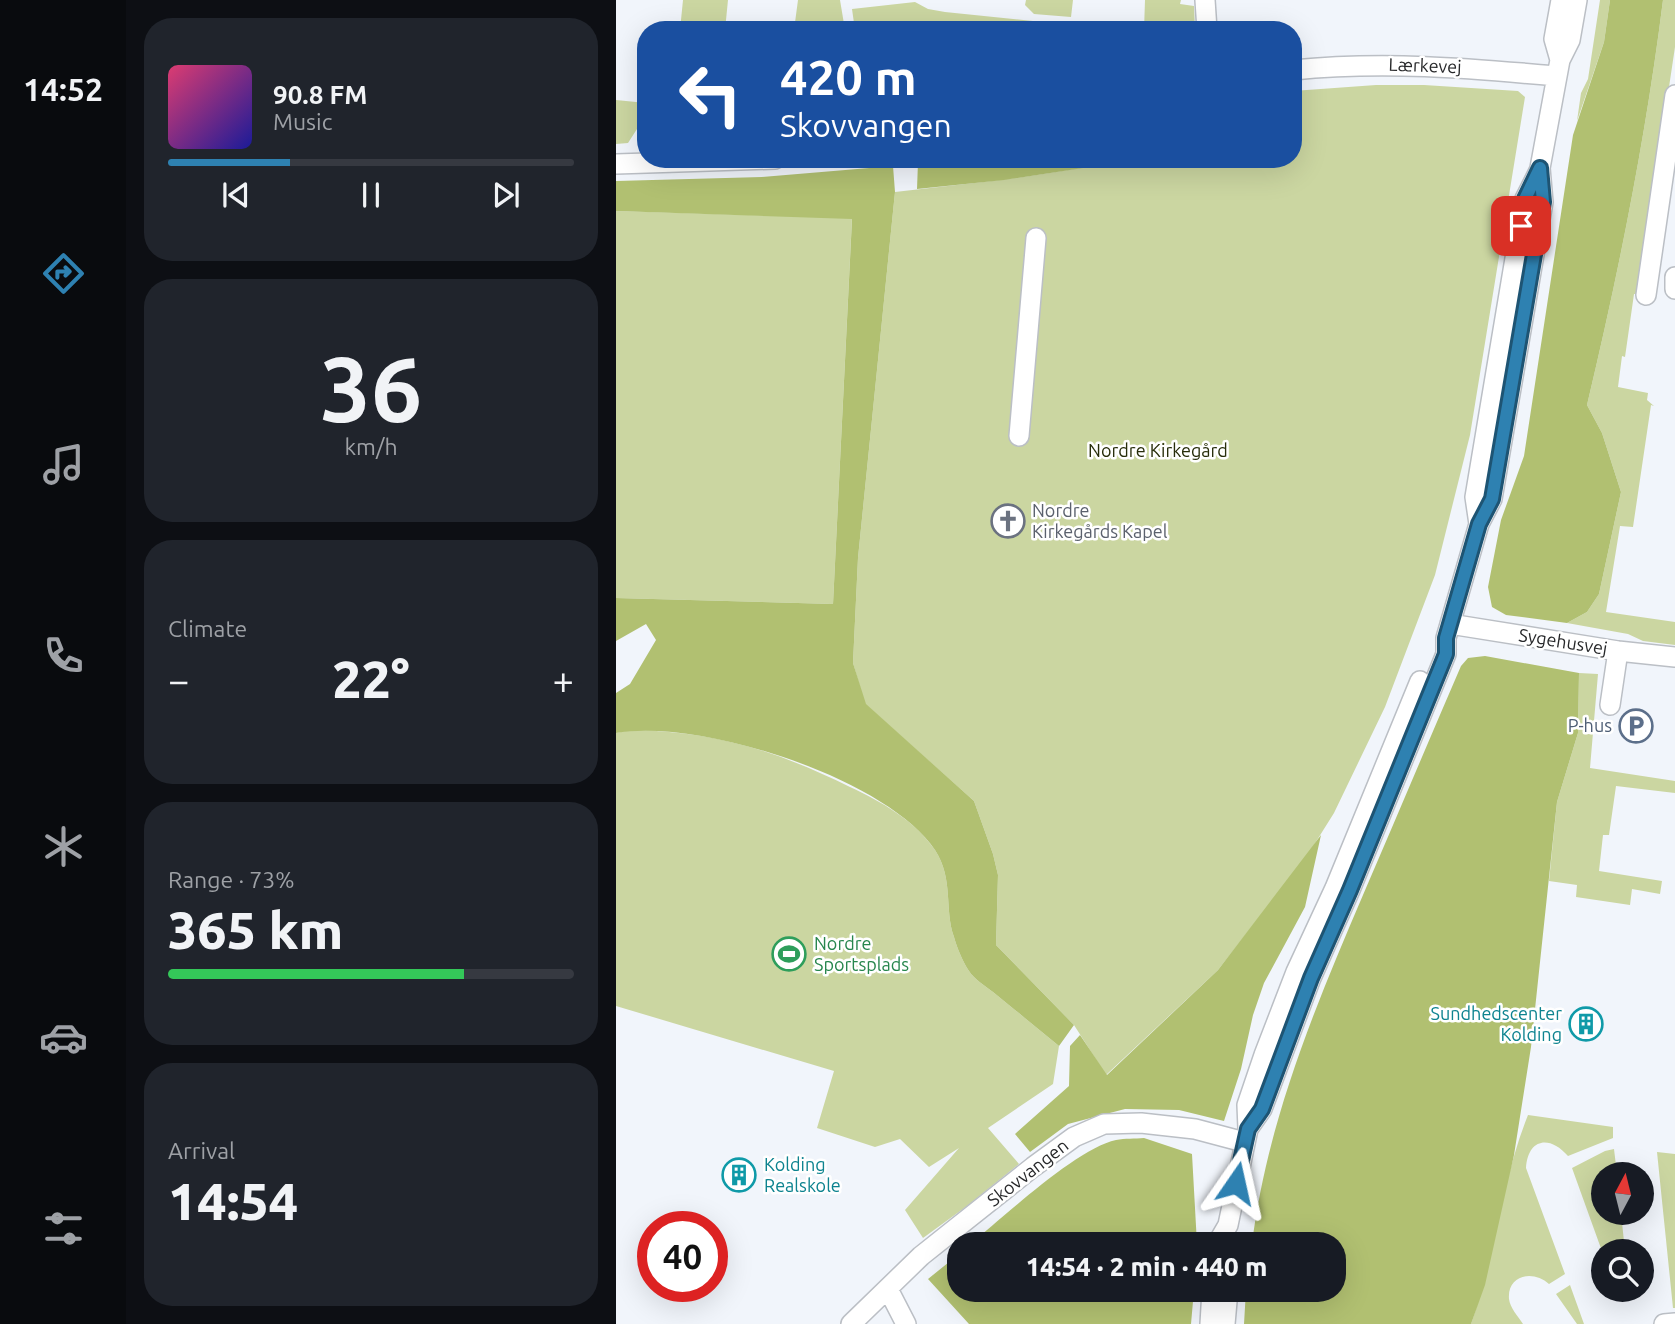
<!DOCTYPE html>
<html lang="en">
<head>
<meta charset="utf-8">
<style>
  body { margin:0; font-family:Ubuntu,sans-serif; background:#20242c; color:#f1f3f6; height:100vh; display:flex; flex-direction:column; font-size:26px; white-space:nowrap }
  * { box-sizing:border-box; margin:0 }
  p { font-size:23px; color:#9ea1a6 }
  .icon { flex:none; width:38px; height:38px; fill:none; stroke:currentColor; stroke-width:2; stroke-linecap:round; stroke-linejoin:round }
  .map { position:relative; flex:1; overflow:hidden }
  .sheet { display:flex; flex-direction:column; gap:18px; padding:18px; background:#0d0f14; width:490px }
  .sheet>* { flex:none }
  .hud { position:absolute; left:21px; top:21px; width:665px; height:147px; border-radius:28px; box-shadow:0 7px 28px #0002; background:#1a4fa0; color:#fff; overflow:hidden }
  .needle { width:46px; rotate:7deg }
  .buttons { position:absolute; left:975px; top:1162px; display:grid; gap:14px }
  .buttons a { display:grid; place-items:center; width:63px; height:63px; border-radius:50%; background:#171b24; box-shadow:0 7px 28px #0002; font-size:35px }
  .speed { position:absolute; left:21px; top:1211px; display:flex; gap:14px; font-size:35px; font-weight:700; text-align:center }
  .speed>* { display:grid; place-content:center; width:91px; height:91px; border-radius:50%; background:#171b24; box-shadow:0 7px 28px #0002; line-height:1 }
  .speed .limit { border:10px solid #d22; background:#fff; color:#111 }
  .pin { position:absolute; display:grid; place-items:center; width:60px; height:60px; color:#fff; margin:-30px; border-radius:14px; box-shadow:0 4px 10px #0006 }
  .me { position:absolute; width:77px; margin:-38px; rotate:11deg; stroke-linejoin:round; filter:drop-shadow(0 0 5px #0008) }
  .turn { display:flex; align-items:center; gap:24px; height:147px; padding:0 28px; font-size:32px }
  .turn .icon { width:91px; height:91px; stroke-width:2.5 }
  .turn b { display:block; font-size:49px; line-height:60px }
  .big { font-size:52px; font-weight:800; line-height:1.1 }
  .sheet .tile { flex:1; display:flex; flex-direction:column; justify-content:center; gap:10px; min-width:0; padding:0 24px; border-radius:28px; background:#20242c }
  .sheet .dial { align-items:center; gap:0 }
  .dial b { font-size:91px; line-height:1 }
  .song { display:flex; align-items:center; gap:21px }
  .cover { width:84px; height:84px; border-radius:10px; background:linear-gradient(135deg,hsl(340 70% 55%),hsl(240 70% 35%)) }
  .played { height:7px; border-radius:4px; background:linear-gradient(90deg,#2e81b1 30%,#363941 30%) }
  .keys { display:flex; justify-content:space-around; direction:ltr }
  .heat { display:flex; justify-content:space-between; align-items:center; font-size:38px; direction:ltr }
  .charge { height:10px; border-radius:5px; background:linear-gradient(90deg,#34c759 73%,#363941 0) }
  .trip { position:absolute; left:331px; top:1232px; width:399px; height:70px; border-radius:28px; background:#171b24; box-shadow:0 7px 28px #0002; font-weight:800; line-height:70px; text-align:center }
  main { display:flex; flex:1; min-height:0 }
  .tabs { display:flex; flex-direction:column; width:126px; justify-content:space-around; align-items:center; background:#090b0e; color:#9ea1a6 }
  .tabs .icon { width:49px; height:49px }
  .tabs .active { color:#2e81b1 }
  .tabs b { font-size:32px; color:#f1f3f6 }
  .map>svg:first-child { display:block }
  .green { fill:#cbd6a1 }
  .forest { fill:#b1c071 }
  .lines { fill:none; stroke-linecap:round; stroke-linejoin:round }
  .minor-casing { stroke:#bbbfc5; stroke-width:22 }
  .minor { stroke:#fff; stroke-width:19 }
  .route-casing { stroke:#1e5473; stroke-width:18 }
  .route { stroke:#2e81b1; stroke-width:12 }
  .labels { text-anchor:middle; stroke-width:5; stroke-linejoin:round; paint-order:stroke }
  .street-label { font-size:18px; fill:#27282a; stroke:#fff }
  .park-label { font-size:18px; fill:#272d0a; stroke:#fff }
  .worship-label { font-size:18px; fill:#5b616d; stroke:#fff; text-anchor:start }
  .service-label { font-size:18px; fill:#4e5e75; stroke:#fff; text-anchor:end }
  .leisure-label { font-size:18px; fill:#27864d; stroke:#fff; text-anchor:start }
  .culture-label { font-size:18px; fill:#0d838f; stroke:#fff; text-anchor:end }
</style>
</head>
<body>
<main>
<nav class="tabs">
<b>14:52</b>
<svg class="icon active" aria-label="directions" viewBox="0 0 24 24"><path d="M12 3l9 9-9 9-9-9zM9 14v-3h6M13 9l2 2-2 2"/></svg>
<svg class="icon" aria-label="music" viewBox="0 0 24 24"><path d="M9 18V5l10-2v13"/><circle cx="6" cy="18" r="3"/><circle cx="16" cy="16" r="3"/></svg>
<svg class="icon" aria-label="phone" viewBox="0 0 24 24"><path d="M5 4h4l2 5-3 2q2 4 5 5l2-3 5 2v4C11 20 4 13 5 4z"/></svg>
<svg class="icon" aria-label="climate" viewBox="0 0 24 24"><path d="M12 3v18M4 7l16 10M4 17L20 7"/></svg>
<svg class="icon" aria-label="car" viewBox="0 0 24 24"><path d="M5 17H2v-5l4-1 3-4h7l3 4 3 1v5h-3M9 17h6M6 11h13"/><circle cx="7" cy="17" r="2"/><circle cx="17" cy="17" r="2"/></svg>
<svg class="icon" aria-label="filters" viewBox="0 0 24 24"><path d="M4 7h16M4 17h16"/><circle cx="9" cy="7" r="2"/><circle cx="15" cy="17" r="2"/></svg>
</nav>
<section class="sheet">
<div class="tile">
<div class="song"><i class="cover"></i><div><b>90.8 FM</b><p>Music</p></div></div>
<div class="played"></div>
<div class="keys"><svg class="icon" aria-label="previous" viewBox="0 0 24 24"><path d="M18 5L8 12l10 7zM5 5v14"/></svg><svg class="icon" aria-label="pause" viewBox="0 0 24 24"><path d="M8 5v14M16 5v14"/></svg><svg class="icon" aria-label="next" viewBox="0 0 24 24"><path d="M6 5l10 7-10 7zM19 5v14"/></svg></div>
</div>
<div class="tile dial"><b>36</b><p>km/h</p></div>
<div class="tile"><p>Climate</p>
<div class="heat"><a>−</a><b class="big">22°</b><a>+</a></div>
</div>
<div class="tile"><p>Range · 73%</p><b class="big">365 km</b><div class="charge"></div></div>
<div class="tile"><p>Arrival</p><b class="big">14:54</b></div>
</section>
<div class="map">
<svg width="1059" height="1324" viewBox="0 0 1059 1324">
  <rect width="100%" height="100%" fill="#f1f5fb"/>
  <path class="green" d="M67 0H112L109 30H64Z
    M182 0H224L229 30H178Z
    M410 0H457L455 17 418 14 409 5Z
    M529 0H565L564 4 578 6 579 30H528Z
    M984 0H994L988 42 961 121 965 93 972 79Z
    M1047 0H1059V47L1022 294H1018L1009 357 1006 356 1002 387 1032 393 1031 400 1038 406 1035 405 1017 527 1004 526 990 612 1059 622V645L1027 641 1012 634 951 623 971 612 983 594 1005 492 986 433 971 405C1003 271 1030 136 1047 0Z
    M299 2 312 9 329 12 504 30H239L236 9Z
    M760 85H808L902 91 909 97 854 435 819 575 769 707 718 813 691 856 602 970 490 1075 458 1025 380 945 382 875 377 854 358 801 249 704 237 663 242 558 279 192C351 184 423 177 494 162L495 159H677V91Z
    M0 100 30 103V115L12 143 0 144Z
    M0 211 236 218 217 604 0 598Z
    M963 673 982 674 974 768 1059 781V793L1000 786 993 835H987L983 871 1046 881 1044 894 1016 889 1014 905 960 897 961 885 933 881 941 802 962 733Z
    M15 730C98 731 161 751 234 787 266 802 298 820 319 850 338 879 328 909 338 937 341 948 347 962 353 971 358 979 369 986 377 992 399 1010 421 1028 443 1046L437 1084 372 1128 403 1164 351 1206 307 1238 289 1210 343 1148 313 1167 284 1139 259 1147 201 1128 218 1071 0 1006V733Z
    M912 1115 997 1127V1138L952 1156C934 1135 912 1138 910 1168L949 1274 933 1284C918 1270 891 1274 893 1299 894 1308 902 1316 907 1324H855C879 1256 885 1182 912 1115Z
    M998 1149 1001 1174H987V1213H1005L1009 1251H987V1254L956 1168 989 1151Z
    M1041 1152 1059 1154V1308H1057Z
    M954 1285 968 1324H961L940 1294Z"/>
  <path class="forest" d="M994 0H1047C1030 136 1003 271 971 405L986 433 1005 492 983 594 971 612 951 623 890 615 876 607 872 587 885 520 908 456 957 135 988 42Z
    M316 159H468L467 168 388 180 301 189 302 162Z
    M277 166 279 192 242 558 237 663 250 704 358 801 377 854 382 875 380 945 458 1025 443 1046C421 1028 399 1010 377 992 369 986 358 979 353 971 347 962 341 948 338 937 328 909 338 879 319 850 271 778 83 718 0 733V693L14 684 40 640 30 624 0 641V598L217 604 236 219 0 211V181L146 177Z
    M869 656 963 673 962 733 941 802 915 1047 898 1155 869 1285 855 1324H628L630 1290H718V1244H636C651 1122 699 1007 747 895 780 819 812 742 845 666L852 658Z
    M705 835 689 907 648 983 637 1015 625 1069 608 1121 563 1110 509 1109 452 1124 414 1152 399 1134 453 1086 454 1046 464 1035 491 1075 602 970Z
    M528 1138 576 1154 581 1244H354C388 1217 461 1148 500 1140 509 1138 519 1139 528 1138Z
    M343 1254V1290H578L575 1324H353L312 1279Z"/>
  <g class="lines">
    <defs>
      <path id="minor" d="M589 0 591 30
        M944 60 938 39 945 0
        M677 70C768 61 850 68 941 76
        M0 164 159 159
        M1059 277V289
        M1030 295 1059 95
        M403 436 420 238
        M863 524 859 497 909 199 924 169
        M834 624 1002 651 1059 657
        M994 705 1002 651
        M632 1129 631 1105 648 1055 680 972 719 888 804 681
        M601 1244 612 1225 632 1129 646 1109 695 978 734 890 830 654V638L863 524 876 499 927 202 924 168 944 60 954 40 961 0
        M272 1289 290 1324
        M235 1324 305 1256 417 1167 458 1137 488 1124 525 1123 579 1129 628 1142
        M594 1324 596 1290
        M609 1324 612 1290
        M1048 1324 1059 1323"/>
    </defs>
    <use href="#minor" class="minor-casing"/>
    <use href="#minor" class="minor"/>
  </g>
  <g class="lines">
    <defs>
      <path id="route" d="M620 1183 632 1129 646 1109 695 978 734 890 830 654V638L863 524 876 499 927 202 924 168 909 199 905 226"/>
    </defs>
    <use href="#route" class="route-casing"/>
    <use href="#route" class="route"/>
  </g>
  <defs>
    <symbol id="church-ring" viewBox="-11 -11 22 22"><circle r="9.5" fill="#fff" stroke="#6b7280" stroke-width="1.5"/><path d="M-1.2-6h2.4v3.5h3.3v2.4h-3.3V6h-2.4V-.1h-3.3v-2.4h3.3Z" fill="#6b7280"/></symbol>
    <symbol id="parking-ring" viewBox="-11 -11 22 22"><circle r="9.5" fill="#fff" stroke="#5c6f8a" stroke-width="1.5"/><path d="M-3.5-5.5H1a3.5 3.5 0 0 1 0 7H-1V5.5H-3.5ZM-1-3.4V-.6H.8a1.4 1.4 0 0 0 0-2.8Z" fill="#5c6f8a"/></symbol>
    <symbol id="stadium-ring" viewBox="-11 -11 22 22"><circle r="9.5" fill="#fff" stroke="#2e9e5b" stroke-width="1.5"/><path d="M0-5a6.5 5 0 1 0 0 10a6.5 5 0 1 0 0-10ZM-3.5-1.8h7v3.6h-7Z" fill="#2e9e5b"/></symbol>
    <symbol id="building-ring" viewBox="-11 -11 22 22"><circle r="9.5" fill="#fff" stroke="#0f9aa8" stroke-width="1.5"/><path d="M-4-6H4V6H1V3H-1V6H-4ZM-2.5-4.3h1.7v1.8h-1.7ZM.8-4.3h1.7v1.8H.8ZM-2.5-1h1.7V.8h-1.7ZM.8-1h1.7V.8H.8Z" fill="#0f9aa8"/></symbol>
  </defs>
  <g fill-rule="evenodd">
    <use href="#church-ring" x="373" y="502" width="38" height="38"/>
    <use href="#parking-ring" x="1001" y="707" width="38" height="38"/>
    <use href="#stadium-ring" x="154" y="935" width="38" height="38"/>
    <use href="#building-ring" x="951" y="1005" width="38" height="38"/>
    <use href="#building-ring" x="104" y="1156" width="38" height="38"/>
  </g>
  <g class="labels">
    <g class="street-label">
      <text transform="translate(809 66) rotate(2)" y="6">Lærkevej</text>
      <text transform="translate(947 642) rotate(9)" y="6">Sygehusvej</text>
      <text transform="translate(412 1173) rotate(-38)" y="6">Skovvangen</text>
    </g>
    <g class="park-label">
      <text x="542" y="457">Nordre Kirkegård</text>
    </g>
    <g class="worship-label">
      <text x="416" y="517">Nordre<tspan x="416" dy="21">Kirkegårds Kapel</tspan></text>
    </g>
    <g class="service-label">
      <text x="996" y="732">P-hus</text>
    </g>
    <g class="leisure-label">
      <text x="198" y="950">Nordre<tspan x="198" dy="21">Sportsplads</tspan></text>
    </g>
    <g class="culture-label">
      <text x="946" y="1020">Sundhedscenter<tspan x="946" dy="21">Kolding</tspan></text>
      <text x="148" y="1171" text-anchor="start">Kolding<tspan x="148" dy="21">Realskole</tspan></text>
    </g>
  </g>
</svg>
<div class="buttons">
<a><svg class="needle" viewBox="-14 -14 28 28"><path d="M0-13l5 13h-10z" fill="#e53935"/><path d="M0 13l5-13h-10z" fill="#9ea1a6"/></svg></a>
<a><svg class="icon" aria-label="search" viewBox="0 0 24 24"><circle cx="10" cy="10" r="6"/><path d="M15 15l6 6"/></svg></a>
</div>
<div class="speed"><div class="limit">40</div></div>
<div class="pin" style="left:905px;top:226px;background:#d93025"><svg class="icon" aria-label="arrive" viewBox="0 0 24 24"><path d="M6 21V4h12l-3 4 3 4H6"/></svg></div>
<svg class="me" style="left:620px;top:1183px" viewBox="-20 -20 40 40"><path d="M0-17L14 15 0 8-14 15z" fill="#2e81b1" stroke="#fff" stroke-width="4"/></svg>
<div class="trip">14:54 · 2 min · 440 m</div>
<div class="hud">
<div class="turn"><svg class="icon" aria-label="left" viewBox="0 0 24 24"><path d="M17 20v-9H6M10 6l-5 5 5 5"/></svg><div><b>420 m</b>Skovvangen</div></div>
</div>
</div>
</main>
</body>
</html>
